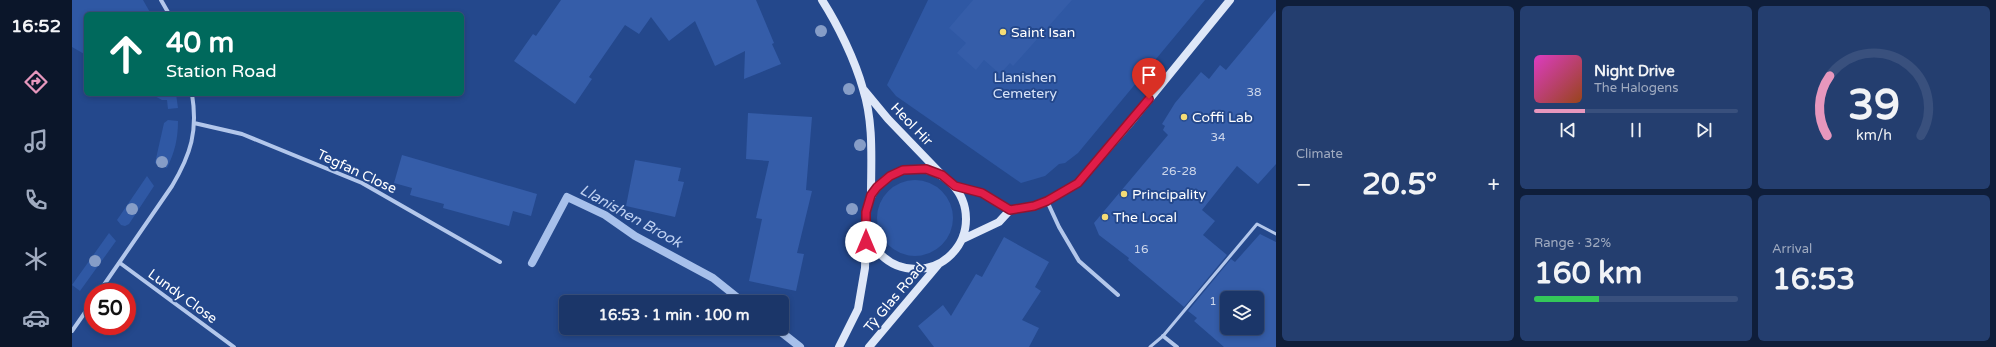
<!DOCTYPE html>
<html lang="en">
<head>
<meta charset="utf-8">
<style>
  body { margin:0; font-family:"Varela Round",sans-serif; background:#243e6f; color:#f1f3f6; height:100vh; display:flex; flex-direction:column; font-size:15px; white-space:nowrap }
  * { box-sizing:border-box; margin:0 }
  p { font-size:13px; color:#a0abc0 }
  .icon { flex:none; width:22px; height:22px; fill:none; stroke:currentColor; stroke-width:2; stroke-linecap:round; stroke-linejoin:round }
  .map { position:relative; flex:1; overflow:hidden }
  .side { display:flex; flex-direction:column; gap:6px; padding:6px; background:#0f1e3a; width:720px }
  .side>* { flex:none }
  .top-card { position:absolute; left:12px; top:12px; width:380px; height:84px; border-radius:6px; box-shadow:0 2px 6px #0003,0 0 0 1px #39507d; background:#00695c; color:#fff; overflow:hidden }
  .tools { position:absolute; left:1148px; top:291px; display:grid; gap:8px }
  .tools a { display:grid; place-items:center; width:44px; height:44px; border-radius:6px; background:#1b3669; box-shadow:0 2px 6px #0003,0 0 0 1px #39507d; font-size:20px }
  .speed { position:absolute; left:12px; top:283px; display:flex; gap:8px; font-size:20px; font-weight:700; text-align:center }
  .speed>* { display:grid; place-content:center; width:52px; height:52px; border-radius:50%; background:#1b3669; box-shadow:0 2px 6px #0003,0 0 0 1px #39507d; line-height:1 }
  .speed .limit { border:6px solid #d22; background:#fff; color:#111 }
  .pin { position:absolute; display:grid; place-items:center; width:34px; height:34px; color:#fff; margin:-41px -17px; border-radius:50% 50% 50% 0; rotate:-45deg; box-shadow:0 0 4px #0007 }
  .pin .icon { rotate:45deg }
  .me { position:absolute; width:44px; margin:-22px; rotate:0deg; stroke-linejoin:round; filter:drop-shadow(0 0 3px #0008) }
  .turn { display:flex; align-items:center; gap:14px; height:84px; padding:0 16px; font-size:18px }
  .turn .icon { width:52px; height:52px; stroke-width:2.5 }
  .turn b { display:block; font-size:28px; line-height:34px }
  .big { font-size:30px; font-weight:700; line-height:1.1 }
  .side .tile { flex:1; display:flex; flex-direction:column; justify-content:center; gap:6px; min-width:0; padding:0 14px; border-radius:6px; background:#243e6f }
  .side .dial { align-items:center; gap:0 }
  .dial svg { height:104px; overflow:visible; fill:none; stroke:#39507d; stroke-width:7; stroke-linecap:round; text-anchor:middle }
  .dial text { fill:#f1f3f6; stroke:none }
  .song { display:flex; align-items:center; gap:12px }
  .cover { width:48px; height:48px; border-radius:6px; background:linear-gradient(135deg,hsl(310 70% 55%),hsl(20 70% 35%)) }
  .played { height:4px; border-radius:2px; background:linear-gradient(90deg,#e797bd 25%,#39507d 25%) }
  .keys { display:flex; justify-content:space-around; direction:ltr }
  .heat { display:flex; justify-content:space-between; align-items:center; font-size:22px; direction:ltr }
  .charge { height:6px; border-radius:3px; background:linear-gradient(90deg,#34c759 32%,#39507d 0) }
  .side .tiles { flex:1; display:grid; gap:6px; grid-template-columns:repeat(3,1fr) }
  .tile:first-child { grid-row:span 2 }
  .trip { position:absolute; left:487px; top:295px; width:230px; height:40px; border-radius:6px; background:#1b3669; box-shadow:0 2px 6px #0003,0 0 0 1px #39507d; font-weight:700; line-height:40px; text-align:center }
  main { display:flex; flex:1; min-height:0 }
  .dock { display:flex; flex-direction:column; width:72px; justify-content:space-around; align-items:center; background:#0b162a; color:#a0abc0 }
  .dock .icon { width:28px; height:28px }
  .dock .selected { color:#e797bd }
  .dock b { font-size:18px; color:#f1f3f6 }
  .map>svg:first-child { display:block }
  .green { fill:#2f58a4 }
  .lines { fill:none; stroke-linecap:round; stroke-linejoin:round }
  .stream { stroke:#a7c0eb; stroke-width:8 }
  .building { fill:#355da9; fill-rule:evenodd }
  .lane { stroke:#b3c7eb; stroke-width:3 }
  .street { stroke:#b3c7eb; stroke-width:4 }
  .secondary { stroke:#dee7f8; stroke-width:8 }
  .tree { fill:#869dc7 }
  .route-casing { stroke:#92132f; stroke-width:10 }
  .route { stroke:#e11d48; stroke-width:7 }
  .poi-dot { fill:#f5dc76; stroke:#24488c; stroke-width:1.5 }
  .labels { text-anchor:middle; stroke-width:4; stroke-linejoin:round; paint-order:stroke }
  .number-label { font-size:12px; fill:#ccd6ea }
  .poi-label { font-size:14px; fill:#fff; stroke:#24488c; text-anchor:start }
  .park-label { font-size:14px; fill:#d7e3f8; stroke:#24488c }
  .street-label { font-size:14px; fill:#fff; stroke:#24488c }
  .water-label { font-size:15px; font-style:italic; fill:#bfd1f2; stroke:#24488c }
</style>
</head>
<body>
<main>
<nav class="dock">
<b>16:52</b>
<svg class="icon selected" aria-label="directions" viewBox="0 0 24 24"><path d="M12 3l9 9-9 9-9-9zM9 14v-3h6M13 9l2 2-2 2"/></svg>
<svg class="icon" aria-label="music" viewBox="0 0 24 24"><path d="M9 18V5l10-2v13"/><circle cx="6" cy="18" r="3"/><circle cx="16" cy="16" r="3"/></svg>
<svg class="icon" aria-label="phone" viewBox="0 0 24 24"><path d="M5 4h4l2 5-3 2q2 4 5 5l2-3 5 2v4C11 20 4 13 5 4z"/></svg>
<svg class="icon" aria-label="climate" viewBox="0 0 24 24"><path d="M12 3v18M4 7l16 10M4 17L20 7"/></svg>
<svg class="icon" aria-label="car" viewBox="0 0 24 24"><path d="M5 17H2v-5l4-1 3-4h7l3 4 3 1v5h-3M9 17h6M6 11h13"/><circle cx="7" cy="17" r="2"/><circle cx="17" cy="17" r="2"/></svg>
</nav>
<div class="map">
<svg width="1204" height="347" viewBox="0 0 1204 347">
  <rect width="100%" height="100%" fill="#24488c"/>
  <path class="green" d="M0 0H71L79 14H14V55L0 47Z
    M856 0H1133L1006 153 993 163 987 164 973 176 949 183 824 96 815 85Z
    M79 94H104L106 108 96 109 95 100H90Z
    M96 120 106 121C106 138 103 152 95 168L83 163 92 123Z
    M75 176 82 186 57 224 53 226 49 225 45 220Z
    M805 218a38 38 0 1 1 76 0a38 38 0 1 1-76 0Z
    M37 233 44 241 8 291 0 285Z"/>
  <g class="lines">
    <path class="stream" d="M460 263 495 197 533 215 563 236 641 278 671 302
      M704 328 728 347"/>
  </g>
  <path class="building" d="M489 0H684L702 43 700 44 709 64 672 79 673 51 643 66 623 21 597 41 579 17 567 34 553 25 517 77 520 79 503 104 442 61 461 34 464 36Z
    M901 0H1000L941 66 938 63 928 74 912 60 904 70 885 53 894 43 877 28Z
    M1204 10V164L1186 184 1165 166 1130 210 1143 221 1131 235 1155 255 1112 307 1056 260 1057 258 1027 235 1022 223 1096 135 1091 130 1093 126 1090 124 1103 103 1129 72 1137 79 1148 65 1154 70Z
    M676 113 740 117 734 190 740 191 725 253 732 254 724 291 677 281 690 219 684 218 697 161 674 159Z
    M330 155 465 194 459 216 441 211 437 226 371 208 372 204 338 195 340 188 322 183Z
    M563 160 609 168 606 181 612 182 603 217 554 206Z
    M1188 234 1204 242V347H1152L1122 321 1125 318 1116 311 1159 259 1163 262ZM1155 298H1185V328H1155Z
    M932 237 977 262 963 287 969 291 950 320 967 328 957 347H862L846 326 871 305 879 316 904 274 910 277Z"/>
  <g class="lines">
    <path class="lane" d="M1078 347 1091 336 1185 224 1204 234"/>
    <path class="street" d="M89 0 97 14
      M122 123 170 134 290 183 428 262
      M975 201 987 227 1007 261 1046 295
      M48 263 162 347
      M27 292 100 186C119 154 126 131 120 94
      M0 331 21 301
      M1091 336 1105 347"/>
    <path class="secondary" d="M750 0C766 25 783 60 791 89 802 123 799 161 799 195
      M792 90 816 119 869 174
      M794 219a50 50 0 1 1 100 0a50 50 0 1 1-100 0Z
      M883 186 910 193 938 210
      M891 239 927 222 938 210 962 206 975 201 1006 183 1058 123 1158 0
      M767 347 786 309 793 268 794 233
      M797 347 866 265"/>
  </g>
  <g class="tree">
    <circle cx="749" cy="31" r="6"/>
    <circle cx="777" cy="89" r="6"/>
    <circle cx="788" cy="145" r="6"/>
    <circle cx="90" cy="162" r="6"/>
    <circle cx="60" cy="209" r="6"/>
    <circle cx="780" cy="209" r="6"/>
    <circle cx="23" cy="261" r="6"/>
  </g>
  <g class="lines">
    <defs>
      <path id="route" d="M794 242V212L799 195 805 187 818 176 831 170 854 169 870 175 883 186 910 193 938 210 962 206 975 201 1006 183 1077 99"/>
    </defs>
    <use href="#route" class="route-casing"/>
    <use href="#route" class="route"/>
  </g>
  <g class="poi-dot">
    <circle cx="931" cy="32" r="4"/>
    <circle cx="1112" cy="117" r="4"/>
    <circle cx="1052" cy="194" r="4"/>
    <circle cx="1033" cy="217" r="4"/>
  </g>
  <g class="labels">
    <g class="number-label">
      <text x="1182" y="96">38</text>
      <text x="1146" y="141">34</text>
      <text x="1107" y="175">26-28</text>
      <text x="1069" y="253">16</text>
      <text x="1141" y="305">1</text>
    </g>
    <g class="poi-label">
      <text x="939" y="37">Saint Isan</text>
      <text x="1120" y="122">Coffi Lab</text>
      <text x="1060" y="199">Principality</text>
      <text x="1041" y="222">The Local</text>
    </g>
    <g class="park-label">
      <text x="953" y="82">Llanishen<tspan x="953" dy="16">Cemetery</tspan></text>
    </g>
    <g class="street-label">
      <text transform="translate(840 124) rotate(46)" y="5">Heol Hir</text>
      <text transform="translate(285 171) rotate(25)" y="5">Tegfan Close</text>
      <text transform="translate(111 296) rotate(36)" y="5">Lundy Close</text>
      <text transform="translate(822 297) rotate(-50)" y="5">Tŷ Glas Road</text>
    </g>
    <g class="water-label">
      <text transform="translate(559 216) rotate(29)" y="5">Llanishen Brook</text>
    </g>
  </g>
</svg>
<div class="tools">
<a><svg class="icon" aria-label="layers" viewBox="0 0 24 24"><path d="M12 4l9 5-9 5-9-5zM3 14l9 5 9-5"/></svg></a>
</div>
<div class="speed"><div class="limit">50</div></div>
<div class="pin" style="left:1077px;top:99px;background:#d93025"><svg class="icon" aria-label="arrive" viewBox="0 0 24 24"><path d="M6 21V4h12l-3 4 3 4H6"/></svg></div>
<svg class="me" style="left:794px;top:242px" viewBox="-20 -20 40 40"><circle r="19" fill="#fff"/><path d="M0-13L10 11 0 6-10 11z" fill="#e11d48"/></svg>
<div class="trip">16:53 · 1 min · 100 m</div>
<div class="top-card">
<div class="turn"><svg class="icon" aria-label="ahead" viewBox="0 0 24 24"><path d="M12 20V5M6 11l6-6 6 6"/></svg><div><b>40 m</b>Station Road</div></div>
</div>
</div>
<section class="side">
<div class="tiles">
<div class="tile"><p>Climate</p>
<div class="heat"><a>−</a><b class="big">20.5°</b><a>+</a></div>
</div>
<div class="tile">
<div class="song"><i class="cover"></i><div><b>Night Drive</b><p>The Halogens</p></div></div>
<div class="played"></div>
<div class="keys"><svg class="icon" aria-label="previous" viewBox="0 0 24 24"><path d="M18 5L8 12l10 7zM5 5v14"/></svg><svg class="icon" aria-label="pause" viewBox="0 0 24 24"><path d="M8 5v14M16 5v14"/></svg><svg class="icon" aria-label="next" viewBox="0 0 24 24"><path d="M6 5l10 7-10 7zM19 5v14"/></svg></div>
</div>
<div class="tile dial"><svg viewBox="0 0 100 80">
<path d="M14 69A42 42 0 1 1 86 69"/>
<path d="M14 69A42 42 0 0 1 16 23" stroke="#e797bd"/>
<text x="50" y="56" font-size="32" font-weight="700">39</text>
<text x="50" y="72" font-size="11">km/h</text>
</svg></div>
<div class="tile"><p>Range · 32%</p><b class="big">160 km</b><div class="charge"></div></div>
<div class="tile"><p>Arrival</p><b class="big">16:53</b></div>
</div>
</section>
</main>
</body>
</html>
